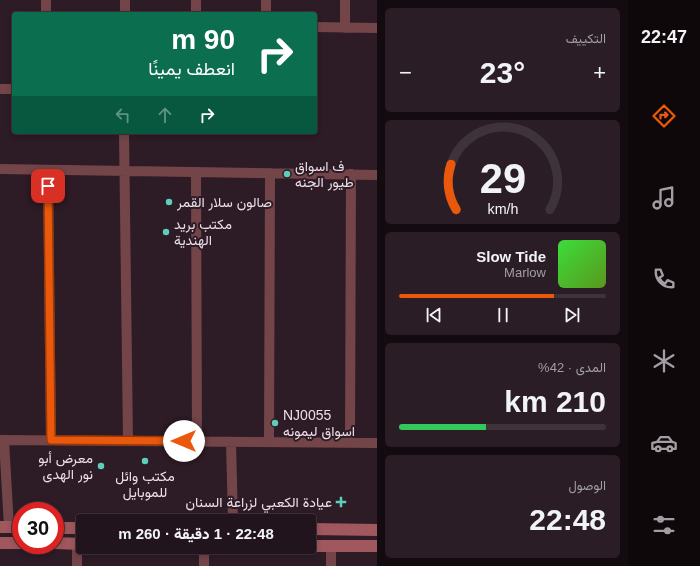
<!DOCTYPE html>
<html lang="ar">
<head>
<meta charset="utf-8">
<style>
  body { margin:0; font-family:Helvetica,Vazirmatn,sans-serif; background:#2a1d25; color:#f1f3f6; direction:rtl; height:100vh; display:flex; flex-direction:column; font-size:15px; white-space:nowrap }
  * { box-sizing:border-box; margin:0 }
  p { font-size:13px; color:#a29ea3 }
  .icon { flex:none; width:22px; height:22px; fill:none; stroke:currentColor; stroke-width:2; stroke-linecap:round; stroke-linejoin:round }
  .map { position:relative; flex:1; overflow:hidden; direction:ltr }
  .details { display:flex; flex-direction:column; gap:8px; padding:8px; background:#130b0f; width:251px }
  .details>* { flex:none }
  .hud { position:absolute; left:12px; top:12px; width:305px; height:122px; border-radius:4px; box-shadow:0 2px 6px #0003,0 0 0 1px #3f333b; direction:rtl; background:#0b6e4f; color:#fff; overflow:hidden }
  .speed { position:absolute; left:12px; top:502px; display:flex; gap:8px; font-size:20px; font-weight:700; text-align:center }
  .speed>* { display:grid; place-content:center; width:52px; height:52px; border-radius:50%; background:#22141c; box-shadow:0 2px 6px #0003,0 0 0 1px #3f333b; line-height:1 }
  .speed .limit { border:6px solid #d22; background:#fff; color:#111 }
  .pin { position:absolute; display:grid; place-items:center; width:34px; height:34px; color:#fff; margin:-17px; border-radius:8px; box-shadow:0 2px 6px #0006 }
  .me { position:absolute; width:44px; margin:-22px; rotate:270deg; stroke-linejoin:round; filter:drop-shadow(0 0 3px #0008) }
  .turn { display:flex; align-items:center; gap:14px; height:84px; padding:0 16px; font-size:18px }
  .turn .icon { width:52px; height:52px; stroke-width:2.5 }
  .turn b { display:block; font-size:28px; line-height:34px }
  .lanes { display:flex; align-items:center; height:38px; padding:0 16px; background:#0003; justify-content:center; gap:20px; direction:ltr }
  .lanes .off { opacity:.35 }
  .big { font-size:30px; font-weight:800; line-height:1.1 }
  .details .card { flex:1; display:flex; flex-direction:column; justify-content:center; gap:6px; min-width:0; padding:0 14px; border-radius:6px; background:#2a1d25 }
  .details .dial { align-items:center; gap:0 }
  .dial svg { height:104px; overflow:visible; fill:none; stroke:#3f333b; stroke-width:7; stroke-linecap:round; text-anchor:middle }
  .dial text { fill:#f1f3f6; stroke:none }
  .song { display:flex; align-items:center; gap:12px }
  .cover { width:48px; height:48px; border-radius:6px; background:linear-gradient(135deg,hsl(120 70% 55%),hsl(90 70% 35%)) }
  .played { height:4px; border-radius:2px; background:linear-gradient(90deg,#ea580c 75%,#3f333b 75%) }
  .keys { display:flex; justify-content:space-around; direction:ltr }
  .heat { display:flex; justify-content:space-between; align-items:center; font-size:22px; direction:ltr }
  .charge { height:6px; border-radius:3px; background:linear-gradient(90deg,#34c759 42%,#3f333b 0) }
  .trip { position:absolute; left:76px; top:514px; width:240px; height:40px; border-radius:4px; background:#22141c; box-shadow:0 2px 6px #0003,0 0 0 1px #3f333b; font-weight:800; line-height:40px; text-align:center; direction:rtl }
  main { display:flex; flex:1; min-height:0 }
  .dock { display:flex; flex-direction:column; width:72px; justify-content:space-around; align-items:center; background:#0e080b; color:#a29ea3 }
  .dock .icon { width:28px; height:28px }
  .dock .on { color:#ea580c }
  .dock b { font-size:18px; color:#f1f3f6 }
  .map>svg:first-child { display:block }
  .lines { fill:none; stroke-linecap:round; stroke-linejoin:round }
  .street { stroke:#734548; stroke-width:10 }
  .secondary { stroke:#a0575e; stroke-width:12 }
  .route-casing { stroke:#983908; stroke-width:10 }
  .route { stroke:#ea580c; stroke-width:7 }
  .poi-dot { fill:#5dceb9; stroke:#2d1b26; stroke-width:1.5 }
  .labels { text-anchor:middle; stroke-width:4; stroke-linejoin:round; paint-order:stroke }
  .poi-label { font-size:14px; fill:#ecdfe6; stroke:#2d1b26; text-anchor:start }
</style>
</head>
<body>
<main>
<nav class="dock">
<b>22:47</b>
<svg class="icon on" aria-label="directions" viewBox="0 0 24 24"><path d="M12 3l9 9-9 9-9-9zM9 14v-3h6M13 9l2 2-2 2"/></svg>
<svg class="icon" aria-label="music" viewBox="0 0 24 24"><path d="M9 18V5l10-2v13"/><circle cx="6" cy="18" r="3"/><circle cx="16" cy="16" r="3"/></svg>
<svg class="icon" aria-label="phone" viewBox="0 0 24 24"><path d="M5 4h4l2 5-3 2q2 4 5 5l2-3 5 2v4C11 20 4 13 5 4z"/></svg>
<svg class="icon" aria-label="climate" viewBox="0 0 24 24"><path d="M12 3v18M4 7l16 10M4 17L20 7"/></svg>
<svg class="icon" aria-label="car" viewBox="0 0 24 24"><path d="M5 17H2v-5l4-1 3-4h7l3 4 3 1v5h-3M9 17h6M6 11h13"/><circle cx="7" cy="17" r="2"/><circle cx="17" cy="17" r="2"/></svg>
<svg class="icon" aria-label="filters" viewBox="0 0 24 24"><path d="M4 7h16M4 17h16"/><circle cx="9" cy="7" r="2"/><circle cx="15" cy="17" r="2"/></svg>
</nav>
<section class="details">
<div class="card"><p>التكييف</p>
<div class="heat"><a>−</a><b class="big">23°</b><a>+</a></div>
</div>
<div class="card dial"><svg viewBox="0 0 100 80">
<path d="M14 69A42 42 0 1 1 86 69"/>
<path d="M14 69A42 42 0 0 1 10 34" stroke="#ea580c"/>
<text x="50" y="56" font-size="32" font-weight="700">29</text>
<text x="50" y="72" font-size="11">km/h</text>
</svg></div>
<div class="card">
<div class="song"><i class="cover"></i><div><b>Slow Tide</b><p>Marlow</p></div></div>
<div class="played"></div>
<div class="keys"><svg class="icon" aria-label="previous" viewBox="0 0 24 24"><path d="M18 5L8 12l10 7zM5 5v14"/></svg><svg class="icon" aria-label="pause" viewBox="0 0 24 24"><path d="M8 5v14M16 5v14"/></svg><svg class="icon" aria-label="next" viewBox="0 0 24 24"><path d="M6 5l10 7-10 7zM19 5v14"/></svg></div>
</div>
<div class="card"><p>المدى · 42%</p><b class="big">210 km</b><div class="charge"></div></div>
<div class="card"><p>الوصول</p><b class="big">22:48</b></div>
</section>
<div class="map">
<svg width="377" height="566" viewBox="0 0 377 566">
  <rect width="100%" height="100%" fill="#2d1b26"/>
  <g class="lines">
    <path class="street" d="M46 0V14
      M125 14V0
      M196 14V0
      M266 14V0
      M315 27 377 28
      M345 28V0
      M0 89H14
      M124 132 128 441
      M0 169 377 175
      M48 170 51 440
      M196 172 197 441
      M0 440 377 443
      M4 440 9 527
      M231 442 233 521
      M269 442 270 173
      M350 442 351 174
      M331 546V566
      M77 566V543
      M204 566V547"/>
    <path class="secondary" d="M0 527H21
      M55 528H83
      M309 529 377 530
      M0 543H21
      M55 543 83 544
      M309 546H377"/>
  </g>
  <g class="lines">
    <defs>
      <path id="route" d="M48 186 51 440 184 441"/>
    </defs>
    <use href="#route" class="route-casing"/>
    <use href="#route" class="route"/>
  </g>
  <g class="poi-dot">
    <circle cx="287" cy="174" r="4"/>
    <circle cx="169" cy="202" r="4"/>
    <circle cx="166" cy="232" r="4"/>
    <circle cx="275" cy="423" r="4"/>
    <circle cx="145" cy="461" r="4"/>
    <circle cx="101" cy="466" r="4"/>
    <path d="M339 496h4v4h4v4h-4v4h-4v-4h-4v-4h4z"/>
  </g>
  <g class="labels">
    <g class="poi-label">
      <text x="295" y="171">ف اسواق<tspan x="295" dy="16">طيور الجنه</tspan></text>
      <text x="177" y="207">صالون سلار القمر</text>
      <text x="174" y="229">مكتب بريد<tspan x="174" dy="16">الهندية</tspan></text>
      <text x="283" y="420">NJ0055<tspan x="283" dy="16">اسواق ليمونه</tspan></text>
      <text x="93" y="463" text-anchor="end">معرض أبو<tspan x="93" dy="16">نور الهدى</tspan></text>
      <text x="145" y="481" text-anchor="middle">مكتب وائل<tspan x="145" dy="16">للموبايل</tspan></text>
      <text x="332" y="507" text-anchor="end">عيادة الكعبي لزراعة السنان</text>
    </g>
  </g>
</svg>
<div class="speed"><div class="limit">30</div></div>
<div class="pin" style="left:48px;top:186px;background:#d93025"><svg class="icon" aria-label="arrive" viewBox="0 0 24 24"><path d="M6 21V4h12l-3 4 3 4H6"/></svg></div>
<svg class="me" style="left:184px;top:441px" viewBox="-20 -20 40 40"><circle r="19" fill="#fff"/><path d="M0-13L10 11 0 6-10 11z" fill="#ea580c"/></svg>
<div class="trip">22:48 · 1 دقيقة · 260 m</div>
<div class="hud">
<div class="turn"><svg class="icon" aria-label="right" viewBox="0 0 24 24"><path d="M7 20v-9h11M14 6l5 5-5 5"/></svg><div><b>90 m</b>انعطف يمينًا</div></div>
<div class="lanes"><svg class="icon off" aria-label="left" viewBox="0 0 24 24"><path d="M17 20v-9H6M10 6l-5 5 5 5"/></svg><svg class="icon off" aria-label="ahead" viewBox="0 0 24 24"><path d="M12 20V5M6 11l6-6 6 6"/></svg><svg class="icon" aria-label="right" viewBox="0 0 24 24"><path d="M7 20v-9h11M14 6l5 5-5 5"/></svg></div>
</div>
</div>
</main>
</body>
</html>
